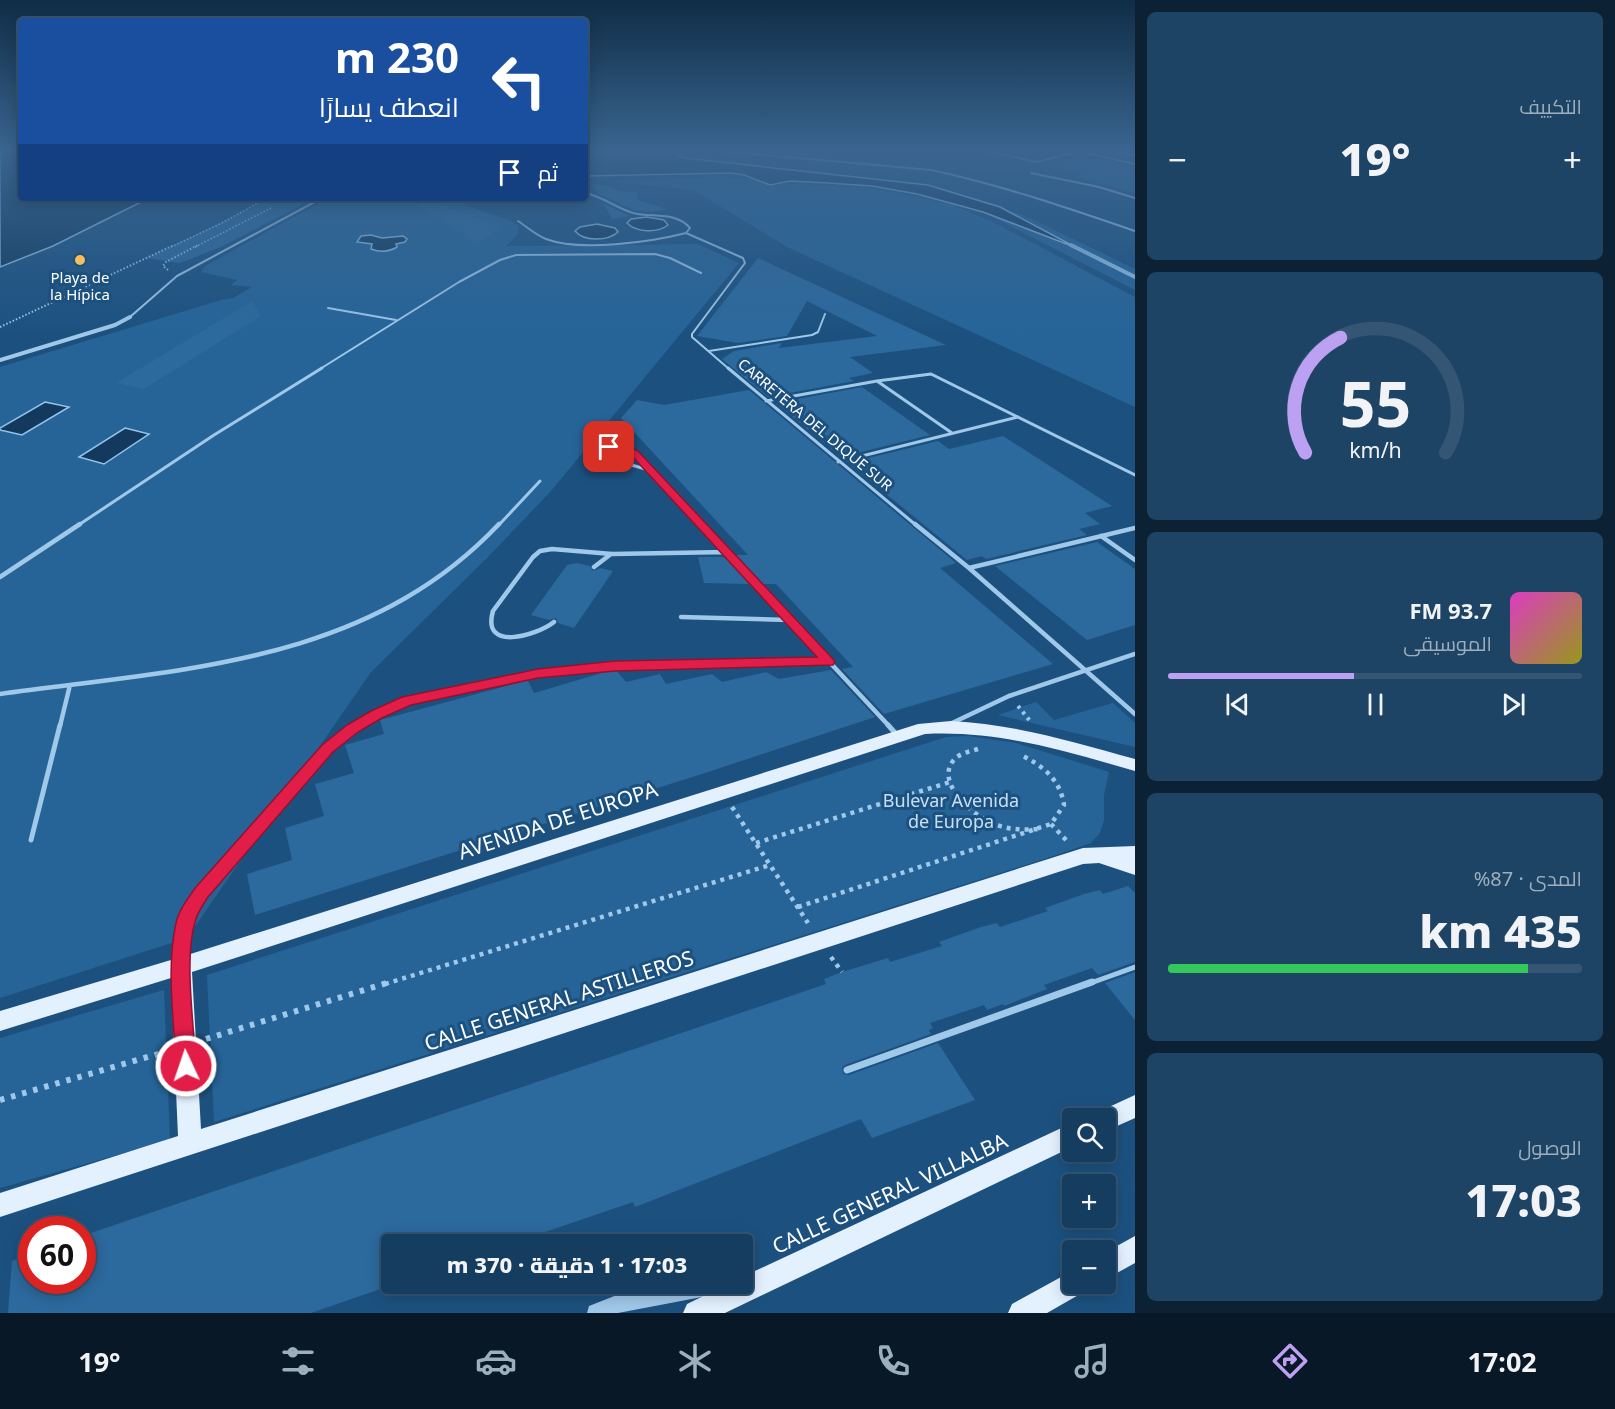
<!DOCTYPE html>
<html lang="ar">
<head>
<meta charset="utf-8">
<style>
  body { margin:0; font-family:"Noto Sans",Cairo,sans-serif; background:#1e4465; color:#f1f3f6; direction:rtl; height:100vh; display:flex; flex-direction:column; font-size:22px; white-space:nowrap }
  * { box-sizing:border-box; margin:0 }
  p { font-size:20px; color:#9daebd }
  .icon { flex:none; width:33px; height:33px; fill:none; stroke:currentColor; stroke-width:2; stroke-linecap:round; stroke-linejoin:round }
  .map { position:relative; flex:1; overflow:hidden; direction:ltr }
  .panel { display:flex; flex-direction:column; gap:12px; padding:12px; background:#0c2234; width:480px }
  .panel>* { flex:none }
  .banner { position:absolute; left:18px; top:18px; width:570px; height:183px; border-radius:6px; box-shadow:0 3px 15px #0003,0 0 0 2px #345674; direction:rtl; background:#1a4fa0; color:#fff; overflow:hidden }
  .buttons { position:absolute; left:1062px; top:1108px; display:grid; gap:12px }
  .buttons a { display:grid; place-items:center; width:54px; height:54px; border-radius:6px; background:#153d5f; box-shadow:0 3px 15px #0003,0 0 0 2px #345674; font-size:30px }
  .speed { position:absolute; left:18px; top:1216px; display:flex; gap:12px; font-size:30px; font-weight:700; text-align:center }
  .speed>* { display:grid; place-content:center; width:78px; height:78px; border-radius:50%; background:#153d5f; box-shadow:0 3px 15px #0003,0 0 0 2px #345674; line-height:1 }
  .speed .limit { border:9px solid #d22; background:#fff; color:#111 }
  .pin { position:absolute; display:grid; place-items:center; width:51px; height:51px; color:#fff; margin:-26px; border-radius:12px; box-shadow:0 3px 9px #0006 }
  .me { position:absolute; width:66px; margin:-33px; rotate:357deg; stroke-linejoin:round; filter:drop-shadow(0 0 4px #0008) }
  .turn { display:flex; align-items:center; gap:21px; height:126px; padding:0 30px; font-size:27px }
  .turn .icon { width:78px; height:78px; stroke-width:2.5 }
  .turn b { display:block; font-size:42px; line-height:51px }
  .then { display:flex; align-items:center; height:57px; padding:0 30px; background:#0003; gap:12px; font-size:22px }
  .big { font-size:45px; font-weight:800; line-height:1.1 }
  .panel .widget { flex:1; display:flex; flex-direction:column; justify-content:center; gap:9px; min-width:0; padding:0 21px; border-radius:9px; background:#1e4465 }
  .panel .dial { align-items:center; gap:0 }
  .dial svg { height:156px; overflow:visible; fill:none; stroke:#345674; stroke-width:7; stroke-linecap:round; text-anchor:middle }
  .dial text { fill:#f1f3f6; stroke:none }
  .song { display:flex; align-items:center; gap:18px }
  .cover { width:72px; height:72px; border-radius:9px; background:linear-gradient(135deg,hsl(310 70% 55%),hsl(60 70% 35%)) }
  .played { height:6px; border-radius:3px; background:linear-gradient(90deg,#bca0f2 45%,#345674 45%) }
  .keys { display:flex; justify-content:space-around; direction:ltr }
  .heat { display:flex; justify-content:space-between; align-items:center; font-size:33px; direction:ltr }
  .charge { height:9px; border-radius:4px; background:linear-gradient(90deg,#34c759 87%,#345674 0) }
  .trip { position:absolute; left:381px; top:1234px; width:372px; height:60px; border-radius:6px; background:#153d5f; box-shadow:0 3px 15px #0003,0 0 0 2px #345674; font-weight:800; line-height:60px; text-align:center; direction:rtl }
  .tab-bar { display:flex; height:96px; justify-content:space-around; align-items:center; background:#081826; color:#9daebd }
  .tab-bar .icon { width:42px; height:42px }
  .tab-bar .current { color:#bca0f2 }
  .tab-bar b { font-size:27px; color:#f1f3f6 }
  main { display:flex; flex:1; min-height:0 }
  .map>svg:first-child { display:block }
  .green { fill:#266498 }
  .water { fill:#133a5e; stroke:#93c4eb; stroke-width:1.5 }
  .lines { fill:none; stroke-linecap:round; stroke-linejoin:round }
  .stream-far1 { stroke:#93c4eb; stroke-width:3 }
  .stream { stroke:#93c4eb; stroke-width:4 }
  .building { fill:#2c699d }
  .path-far4 { stroke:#a0c8e9; stroke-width:1.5; stroke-dasharray:1.5 2; stroke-linecap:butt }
  .path-far3 { stroke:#a0c8e9; stroke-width:2; stroke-dasharray:1.5 2; stroke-linecap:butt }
  .path-far2 { stroke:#a0c8e9; stroke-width:4; stroke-dasharray:3 4.5; stroke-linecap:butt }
  .path-far1 { stroke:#a0c8e9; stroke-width:4.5; stroke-dasharray:4 5; stroke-linecap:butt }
  .path { stroke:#a0c8e9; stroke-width:6; stroke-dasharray:4.5 7; stroke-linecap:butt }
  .service-far4 { stroke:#a0c8e9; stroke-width:2 }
  .service-far3 { stroke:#a0c8e9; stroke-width:3 }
  .service-far2 { stroke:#a0c8e9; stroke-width:4.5 }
  .service-far1 { stroke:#a0c8e9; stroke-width:5 }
  .service { stroke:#a0c8e9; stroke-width:7 }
  .minor { stroke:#a0c8e9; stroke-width:4 }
  .tertiary { fill:#a0c8e9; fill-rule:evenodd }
  .primary { fill:#e3f0fe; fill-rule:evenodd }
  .route { fill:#e11d48; stroke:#92132f; stroke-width:1.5 }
  .poi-dot { fill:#f9bd5e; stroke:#1c517f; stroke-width:2 }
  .labels { text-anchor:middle; stroke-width:6; stroke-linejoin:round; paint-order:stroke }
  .far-poi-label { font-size:15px; fill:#fff; stroke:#1c517f }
  .far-street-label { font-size:15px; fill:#fff; stroke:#1c517f }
  .park-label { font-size:18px; fill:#c4e0f7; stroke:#1c517f }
  .near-street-label { font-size:21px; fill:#fff; stroke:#1c517f }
</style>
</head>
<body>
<main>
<section class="panel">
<div class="widget"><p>التكييف</p>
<div class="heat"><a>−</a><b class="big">19°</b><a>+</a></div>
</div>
<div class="widget dial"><svg viewBox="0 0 100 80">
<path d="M14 69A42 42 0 1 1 86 69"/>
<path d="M14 69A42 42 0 0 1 32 10" stroke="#bca0f2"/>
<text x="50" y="56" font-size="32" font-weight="700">55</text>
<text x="50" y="72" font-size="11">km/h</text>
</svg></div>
<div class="widget">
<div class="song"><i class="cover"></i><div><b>93.7 FM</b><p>الموسيقى</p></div></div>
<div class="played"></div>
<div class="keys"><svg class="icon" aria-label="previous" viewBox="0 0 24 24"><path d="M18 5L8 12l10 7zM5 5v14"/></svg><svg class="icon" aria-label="pause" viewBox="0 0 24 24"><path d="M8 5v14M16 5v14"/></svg><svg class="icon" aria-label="next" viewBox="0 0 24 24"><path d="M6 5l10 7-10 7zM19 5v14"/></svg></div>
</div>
<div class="widget"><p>المدى · 87%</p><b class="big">435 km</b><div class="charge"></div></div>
<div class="widget"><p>الوصول</p><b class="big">17:03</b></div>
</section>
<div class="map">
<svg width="1135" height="1313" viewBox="0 0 1135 1313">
  <rect width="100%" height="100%" fill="#1c517f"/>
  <path class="green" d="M1085 155 1135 167V193L1077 177 1082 174 1047 166Z
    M721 176 757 181 768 186 794 184 860 187 900 193 952 205 995 223 1135 297V407L787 247 694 190 614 182Z
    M328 198H467L468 200 463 205 507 219 519 226 518 234 506 246 698 244 739 263 551 491 486 559 371 672 187 938 0 998V367L221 300 233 298 252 287 231 285 237 280 201 272 205 266Z
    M1000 207 1030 218 1135 269V290L983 212 1075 247Z
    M1036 702 1054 720 1113 703 1135 723V747L998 715Z
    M968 736 1016 743 1109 772 1104 795V820L1100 833 1091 843 1041 860 214 1122 207 975 946 737Z
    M164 990 170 1140 0 1188V1038Z"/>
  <path class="water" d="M0 151H21V198H149L53 246 0 267Z
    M585 151H676L675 154 684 158 928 185 1000 207 1077 248 983 212 917 194 872 186 828 183 790 181 770 185 744 175 731 173 585 176Z
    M647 217 664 220 668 225C658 233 637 233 627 223L631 219Z
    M597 224 615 228 618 232C608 241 584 242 575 231L580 227Z
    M371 235 382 238 403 236 407 239 405 242 396 244 397 247C389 252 379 252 371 249L372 244 357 242 361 236Z
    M45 402 69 407 22 435 0 430V428Z
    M125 428 149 434 104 464 79 457Z"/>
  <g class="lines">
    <path class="stream-far1" d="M1070 245 1074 247"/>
    <path class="stream" d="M1071 245 1135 277"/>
  </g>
  <path class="building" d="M592 184 611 187 619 191 637 192 638 200 667 209 653 212 634 210 597 193Z
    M266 198H315L221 247 180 263 146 258 228 219Z
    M422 198H425L500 228 477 243 418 205Z
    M603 203 619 211 631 216 612 219Z
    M758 258 788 272 946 345 850 357 873 373 849 378 854 381 768 397 722 359 734 351 782 343 779 348 877 336 807 301 787 336 738 343 697 336Z
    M252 301 261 316 144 389 116 383Z
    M862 387 930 435 841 457 776 403Z
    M749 390 956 563 940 568 1053 664 884 714 842 669 853 667 776 584H763L736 555H748L621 418 637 400 664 405Z
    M1003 436 1112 506 1085 513 1100 524 1079 529 1087 535 986 559 982 556 967 560 848 463 938 441 949 449Z
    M1097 542 1135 569V625L1087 640 995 566Z
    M698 557H725L750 584 704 583Z
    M577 563 590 566 593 571 600 568 613 571 574 628 558 623 556 618 549 620 531 615 567 565Z
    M612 670H616L626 682 660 674 666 684 712 674 722 682 766 672 779 679 831 670 875 717 705 773 255 915 247 874 292 860 285 828 324 816 315 784 354 773 345 745 384 734 380 720 525 681H528L534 693Z
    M1128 886 1135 893V962L1098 975 1092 968 1044 985 1047 989 1004 1006 1003 1004 987 1010 984 1005 930 1023 933 1028 929 1030 931 1034 845 1065 842 1068 843 1074 849 1075 938 1043 975 1100 872 1138 861 1119 635 1207 633 1202 507 1245H392V1285L311 1313H8L12 1261 32 1254V1281H82V1236L826 984 824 979 842 972 888 958 890 962 942 946 939 942 981 927 997 923 1000 927 1048 911 1045 908 1084 894 1100 890 1103 894Z
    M1135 972V1020L1105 983Z"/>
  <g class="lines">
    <path class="path-far4" d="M171 247 222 223 267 198
      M195 247 271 208"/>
    <path class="path-far3" d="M168 270 163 266 166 262 198 245
      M0 327 174 245"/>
    <path class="path-far2" d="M1018 706 1030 721"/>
    <path class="path-far1" d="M978 749C969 752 959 753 953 761 935 784 975 817 994 824 1009 830 1024 830 1040 829
      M732 807 808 923
      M1051 824 1067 841
      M756 843 950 782
      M798 907 1051 824 1064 805C1060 779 1043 766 1021 755
      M831 957 842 972
      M385 984 770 865"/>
    <path class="path" d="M206 1039 390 982
      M0 1100 165 1052"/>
    <path class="service-far4" d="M719 151 931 170C1001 185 1068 208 1135 231
      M987 151 1037 162 1079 151
      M1079 151 1135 164
      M1115 151 1135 156
      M1031 173 1099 187 1135 198
      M585 193C602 196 616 208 633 213 652 218 676 211 690 228L686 233 743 258 745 263 692 334V337L729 369
      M532 202 557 198
      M518 221C527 227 536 235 546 239 580 252 651 242 686 233
      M328 308 396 320
      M130 317 177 276 322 198
      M709 351 812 335 818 332 825 314
      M320 369 459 282 500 260 516 255 655 254 670 258 701 273"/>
    <path class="service-far3" d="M728 368 917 526
      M877 381 952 433
      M766 401 877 381 931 374 1135 475
      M838 462 1018 417
      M649 470 607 458 599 452 602 448 617 446 635 453 702 526
      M77 526 214 435 322 368
      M498 526 540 481"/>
    <path class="service-far2" d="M701 524 889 726
      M915 524 969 568 1135 714
      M1101 536 1135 560
      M594 567 611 554
      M969 568 1135 528
      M0 577 80 524
      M681 617 790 620
      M554 622C536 636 481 652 493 611L533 557 540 551 552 549 612 554 727 552
      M0 694C179 669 366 665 499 524
      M950 724 1009 696 1135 654
      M60 726 70 685
      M355 726C400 700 447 691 497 682 520 678 542 673 565 670 649 660 743 664 829 662"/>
    <path class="service-far1" d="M888 725 897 735
      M31 840 60 725
      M181 962 185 923 202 892 328 749 357 725
      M1088 984 1135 967"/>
    <path class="service" d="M847 1070 1092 982"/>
    <path class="minor" d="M0 360 115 325 130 317"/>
    <path class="tertiary" d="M671 1284H732L729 1290 723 1293 618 1313H587L589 1306 622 1293Z"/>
    <path class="primary" d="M951 721C1014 724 1074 742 1135 759V771C1065 751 998 730 925 734L192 972 201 1129 1083 848 1135 846V875L1099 863 1083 864 0 1217V1193L178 1136 171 978 0 1031V1011L181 957 918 724Z
      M1135 1095V1118L1106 1131V1119H1095L1098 1112Z
      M1072 1123V1147L725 1313H683L687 1304 728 1284H742V1277Z
      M1135 1236V1263L1106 1279V1252Z
      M1072 1271V1284H1086L1082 1293 1047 1313H1008L1012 1304Z"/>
  </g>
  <linearGradient id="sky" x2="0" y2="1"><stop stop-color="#0f2d46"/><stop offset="0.45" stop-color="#3a6590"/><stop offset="1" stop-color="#3a6590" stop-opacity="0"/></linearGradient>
  <rect width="1135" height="335" fill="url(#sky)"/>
  <path class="route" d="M609 444H624L638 451 833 659 835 662 833 665 615 671 538 678 411 705 382 718 358 732 333 752 208 897C203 905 197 913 195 922 184 959 194 1026 196 1066L193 1073 186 1076 179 1073 176 1066C174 1020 166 968 176 923 179 910 188 898 196 887L322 745 347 725 371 711 402 697 538 669 615 661 817 657 631 455 622 450 605 449V445Z"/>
  <circle class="poi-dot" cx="80" cy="260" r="6"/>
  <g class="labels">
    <g class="far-poi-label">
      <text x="80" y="283">Playa de<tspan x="80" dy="17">la Hípica</tspan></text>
    </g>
    <g class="far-street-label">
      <text transform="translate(815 425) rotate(40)" y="5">CARRETERA DEL DIQUE SUR</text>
    </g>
    <g class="park-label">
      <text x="951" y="807">Bulevar Avenida<tspan x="951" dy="21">de Europa</tspan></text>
    </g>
    <g class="near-street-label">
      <text transform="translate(558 821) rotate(-18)" y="7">AVENIDA DE EUROPA</text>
      <text transform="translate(559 1001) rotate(-18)" y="7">CALLE GENERAL ASTILLEROS</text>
      <text transform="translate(890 1194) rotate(-25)" y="7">CALLE GENERAL VILLALBA</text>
    </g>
  </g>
</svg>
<div class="buttons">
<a><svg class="icon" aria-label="search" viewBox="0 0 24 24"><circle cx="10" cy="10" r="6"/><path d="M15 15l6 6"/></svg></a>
<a>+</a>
<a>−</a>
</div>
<div class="speed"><div class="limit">60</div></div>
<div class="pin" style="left:609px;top:447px;background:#d93025"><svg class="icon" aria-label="arrive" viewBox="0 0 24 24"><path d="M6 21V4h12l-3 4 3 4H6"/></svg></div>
<svg class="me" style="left:186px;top:1066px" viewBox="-20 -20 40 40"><circle r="17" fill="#e11d48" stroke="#fff" stroke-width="3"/><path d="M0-11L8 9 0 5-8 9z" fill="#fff"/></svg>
<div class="trip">17:03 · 1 دقيقة · 370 m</div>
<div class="banner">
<div class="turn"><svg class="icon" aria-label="left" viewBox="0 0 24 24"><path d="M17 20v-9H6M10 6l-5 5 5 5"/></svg><div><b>230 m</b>انعطف يسارًا</div></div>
<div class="then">ثم<svg class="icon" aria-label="arrive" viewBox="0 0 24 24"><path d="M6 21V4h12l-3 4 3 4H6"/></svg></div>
</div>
</div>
</main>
<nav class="tab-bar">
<b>17:02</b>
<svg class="icon current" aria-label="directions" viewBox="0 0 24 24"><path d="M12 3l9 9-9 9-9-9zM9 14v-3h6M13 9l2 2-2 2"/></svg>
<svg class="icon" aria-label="music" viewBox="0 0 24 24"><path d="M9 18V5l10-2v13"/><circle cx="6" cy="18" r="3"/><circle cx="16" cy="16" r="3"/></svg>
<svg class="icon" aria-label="phone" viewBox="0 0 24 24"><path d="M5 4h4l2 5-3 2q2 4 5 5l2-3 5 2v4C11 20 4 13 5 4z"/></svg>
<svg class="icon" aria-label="climate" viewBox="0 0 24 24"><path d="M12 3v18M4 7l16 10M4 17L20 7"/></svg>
<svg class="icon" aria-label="car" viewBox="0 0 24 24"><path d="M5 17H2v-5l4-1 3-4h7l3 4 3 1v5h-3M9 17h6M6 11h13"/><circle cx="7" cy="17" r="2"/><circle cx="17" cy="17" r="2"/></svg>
<svg class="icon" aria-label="filters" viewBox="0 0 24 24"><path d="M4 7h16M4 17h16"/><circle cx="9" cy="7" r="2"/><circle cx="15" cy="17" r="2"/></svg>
<b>19°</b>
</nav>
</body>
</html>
